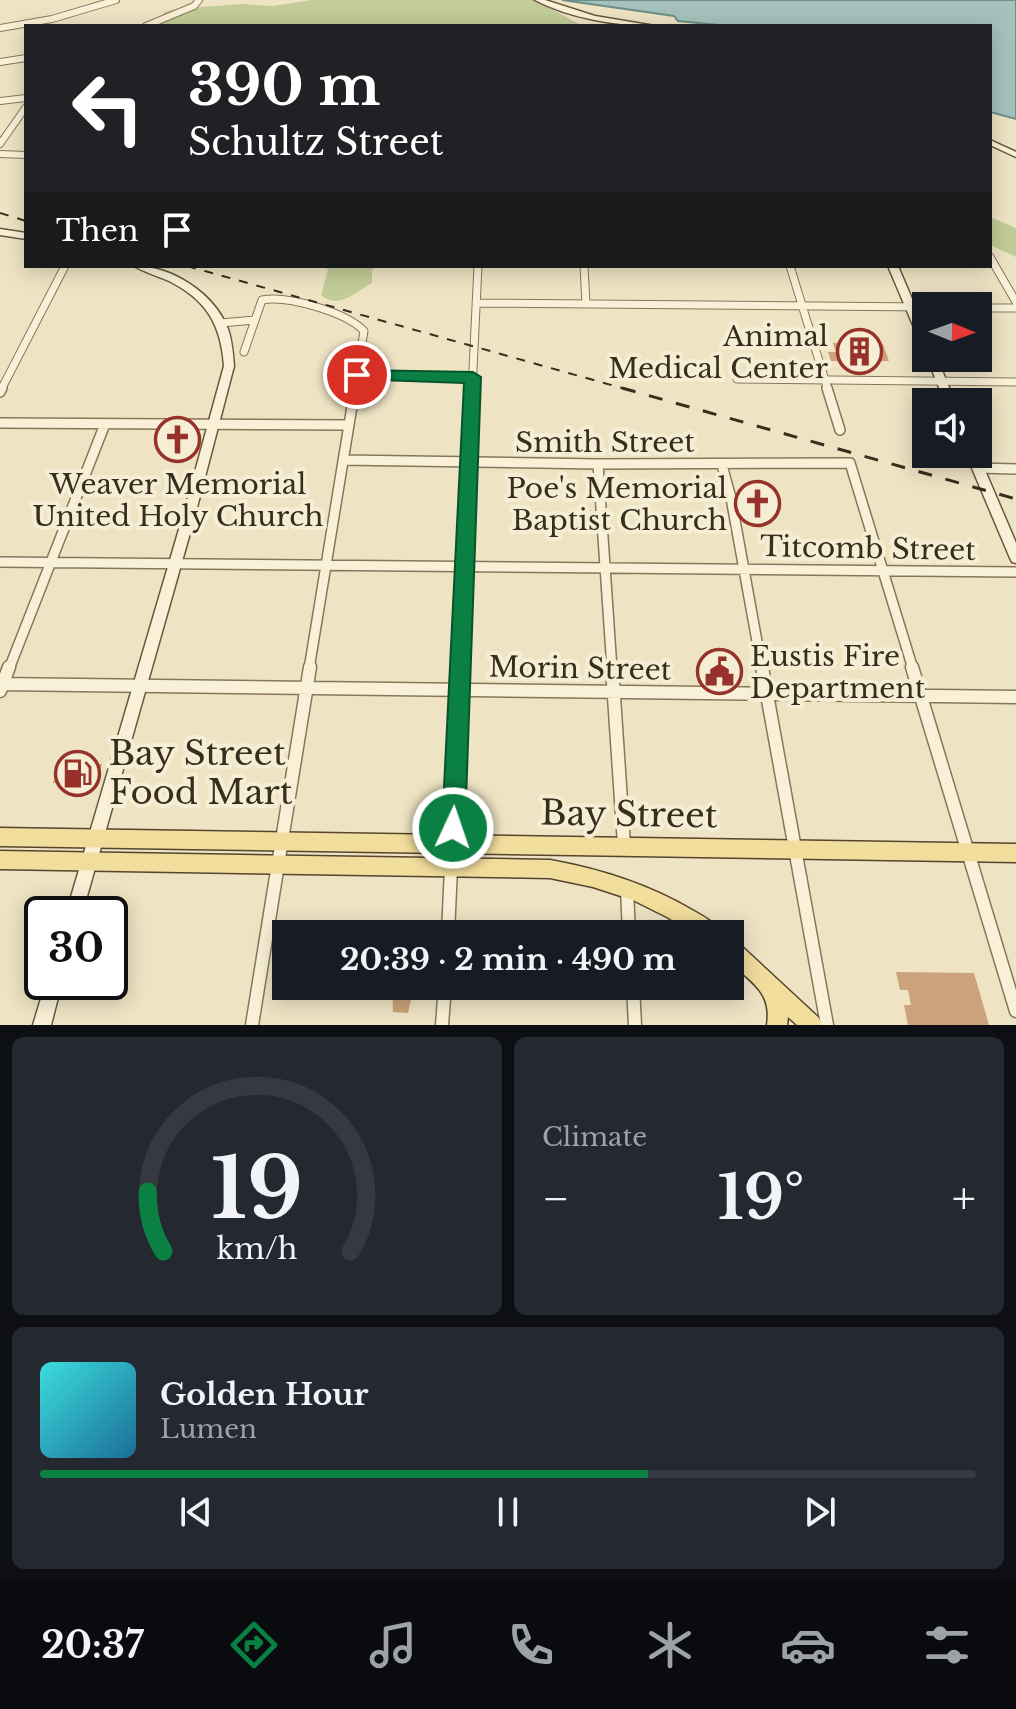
<!DOCTYPE html>
<html lang="en">
<head>
<meta charset="utf-8">
<style>
  body { margin:0; font-family:"Libre Baskerville",serif; background:#242831; color:#f1f3f6; height:100vh; display:flex; flex-direction:column; font-size:30px; white-space:nowrap }
  * { box-sizing:border-box; margin:0 }
  p { font-size:26px; color:#9ea1a6 }
  .icon { flex:none; width:44px; height:44px; fill:none; stroke:currentColor; stroke-width:2; stroke-linecap:round; stroke-linejoin:round }
  .map { position:relative; height:1025px; overflow:hidden }
  .sheet { display:flex; flex-direction:column; gap:12px; padding:12px; background:#0d0f14; flex:1 }
  .sheet>* { flex:none }
  .banner { position:absolute; left:24px; top:24px; width:968px; height:244px; border-radius:0px; box-shadow:0 4px 20px #0003; background:#202124; color:#fff; overflow:hidden }
  .needle { width:52px; rotate:91deg }
  .buttons { position:absolute; left:912px; top:292px; display:grid; gap:16px }
  .buttons a { display:grid; place-items:center; width:80px; height:80px; border-radius:0px; background:#171b24; box-shadow:0 4px 20px #0003; font-size:40px }
  .speed { position:absolute; left:24px; top:896px; display:flex; gap:16px; font-size:40px; font-weight:700; text-align:center }
  .speed>* { display:grid; place-content:center; width:104px; height:104px; border-radius:50%; background:#171b24; box-shadow:0 4px 20px #0003; line-height:1 }
  .speed .limit { border:4px solid #111; border-radius:12px; background:#fff; color:#111 }
  .pin { position:absolute; display:grid; place-items:center; width:68px; height:68px; color:#fff; margin:-34px; border:4px solid #fff; border-radius:50%; box-shadow:0 2px 8px #0007 }
  .me { position:absolute; width:88px; margin:-44px; rotate:3deg; stroke-linejoin:round; filter:drop-shadow(0 0 6px #0008) }
  .turn { display:flex; align-items:center; gap:28px; height:168px; padding:0 32px; font-size:36px }
  .turn .icon { width:104px; height:104px; stroke-width:2.5 }
  .turn b { display:block; font-size:56px; line-height:68px }
  .then { display:flex; align-items:center; height:76px; padding:0 32px; background:#0003; gap:16px; font-size:30px }
  .big { font-size:60px; font-weight:700; line-height:1.1 }
  .sheet .widget { flex:1; display:flex; flex-direction:column; justify-content:center; gap:12px; min-width:0; padding:0 28px; border-radius:12px; background:#242831 }
  .sheet .dial { align-items:center; gap:0 }
  .dial svg { height:208px; overflow:visible; fill:none; stroke:#363941; stroke-width:7; stroke-linecap:round; text-anchor:middle }
  .dial text { fill:#f1f3f6; stroke:none }
  .song { display:flex; align-items:center; gap:24px }
  .cover { width:96px; height:96px; border-radius:12px; background:linear-gradient(135deg,hsl(180 70% 55%),hsl(200 70% 35%)) }
  .played { height:8px; border-radius:4px; background:linear-gradient(90deg,#0b8043 65%,#363941 65%) }
  .keys { display:flex; justify-content:space-around; direction:ltr }
  .heat { display:flex; justify-content:space-between; align-items:center; font-size:44px; direction:ltr }
  .sheet .tiles { flex:1; display:grid; gap:12px; grid-template-columns:1fr 1fr }
  .widget:last-child { grid-column:span 2 }
  .trip { position:absolute; left:272px; top:920px; width:472px; height:80px; border-radius:0px; background:#171b24; box-shadow:0 4px 20px #0003; font-weight:700; line-height:80px; text-align:center }
  .tab-bar { display:flex; height:128px; justify-content:space-around; align-items:center; background:#090b0e; color:#9ea1a6 }
  .tab-bar .icon { width:56px; height:56px }
  .tab-bar .selected { color:#0b8043 }
  .tab-bar b { font-size:36px; color:#f1f3f6 }
  .map>svg:first-child { display:block }
  .green { fill:#c2cc98 }
  .water { fill:#a6c1bb; stroke:#6d8f89; stroke-width:2 }
  .building { fill:#cca27a }
  .lines { fill:none; stroke-linecap:round; stroke-linejoin:round }
  .street-far3-casing { stroke:#88765b; stroke-width:8 }
  .street-far2-casing { stroke:#88765b; stroke-width:9 }
  .street-far1-casing { stroke:#88765b; stroke-width:12 }
  .street-casing { stroke:#88765b; stroke-width:15 }
  .secondary-casing { stroke:#6a573e; stroke-width:3 }
  .primary-casing { stroke:#56442f; stroke-width:3 }
  .street-far3 { stroke:#f9f1d7; stroke-width:6 }
  .street-far2 { stroke:#f9f1d7; stroke-width:7 }
  .street-far1 { stroke:#f9f1d7; stroke-width:9 }
  .street { stroke:#f9f1d7; stroke-width:12 }
  .secondary { fill:#f9f1d7; fill-rule:evenodd }
  .primary { fill:#f1dd9c; fill-rule:evenodd }
  .rail-far1 { stroke:#392d1e; stroke-width:2; stroke-dasharray:9 9; stroke-linecap:butt }
  .rail { stroke:#392d1e; stroke-width:3; stroke-dasharray:14 14; stroke-linecap:butt }
  .route { fill:#0b8043; stroke:#07532c; stroke-width:2 }
  .labels { text-anchor:middle; stroke-width:8; stroke-linejoin:round; paint-order:stroke }
  .poi-label { font-size:28px; fill:#392d1e; stroke:#f5eed4; text-anchor:end }
  .street-label { font-size:28px; fill:#392d1e; stroke:#f5eed4 }
  .near-poi-label { font-size:34px; fill:#392d1e; stroke:#f5eed4; text-anchor:start }
  .near-street-label { font-size:34px; fill:#392d1e; stroke:#f5eed4 }
</style>
</head>
<body>
<div class="map">
<svg width="1016" height="1025" viewBox="0 0 1016 1025">
  <rect width="100%" height="100%" fill="#eee4c4"/>
  <path class="green" d="M311 0H535L583 26H152L165 12 175 9 242 4 273 6Z
    M990 217 1016 228V257L990 245Z
    M323 266H376L372 271V283C354 293 338 310 321 295L328 270Z"/>
  <path class="water" d="M562 0H1016V119L990 112V26H729L678 21 674 16Z"/>
  <path class="building" d="M833 343 883 344 889 361H831L828 352H836Z
    M59 764H102L97 783H53Z
    M100 903 127 904 121 926H110V914H97Z
    M896 972 974 973 989 1025H908L904 1005H911L908 990H900Z
    M392 986H414L408 1013 393 1012Z"/>
  <g class="lines">
    <defs>
      <path id="street-far3" d="M146 26 194 6 199 0
        M0 28 52 19 116 0
        M0 62 26 58
        M0 101 26 98
        M0 144 26 107
        M0 154 26 155"/>
      <path id="street-far2" d="M990 257 1016 302
        M584 266 586 304
        M790 266 828 390
        M476 303 926 307
        M978 308H1016
        M221 323 255 320
        M244 352 262 300C287 295 346 312 364 331L354 390
        M357 375 473 377
        M737 379 1016 382
        M1 390 65 266
        M472 390 478 266"/>
      <path id="street-far1" d="M827 388 840 430
        M0 392 2 388
        M0 423 349 425
        M343 460 598 464 850 463 913 669
        M598 464 612 669
        M722 465 731 498 762 669
        M978 468 1016 469
        M0 562 1016 572
        M9 669 105 424
        M309 669 355 388
        M460 669 473 388"/>
      <path id="street" d="M612 667 624 845
        M762 667 827 1025
        M912 667 1016 1011
        M0 684 1016 697
        M0 691 9 667
        M627 889 629 934
        M448 934 460 667
        M633 986 635 1025
        M252 1025 310 667
        M442 1025 445 986"/>
      <path id="secondary" d="M535 0H545L595 16 655 26C617 26 569 18 535 0Z
        M990 140 1016 152V157L990 145Z
        M0 229 26 233V239L0 235Z
        M134 266C172 266 214 293 228 329 232 341 233 353 234 366L194 519 82 914H66L182 519 224 366C221 325 207 300 169 281 158 276 144 272 134 266Z
        M888 266H898L926 332V347L921 344Z
        M927 358H937L955 402H945Z
        M966 454H978L1016 543V563L1012 562 1010 558Z
        M46 982H62L51 1025H33Z"/>
      <path id="primary" d="M0 828 1016 844V862L0 846Z
        M0 851 550 860C600 869 648 884 692 910 703 916 716 923 721 934H695L667 917 633 900 593 887 550 878 0 869Z
        M730 939 737 942 819 1018 822 1025H797L788 1017 787 1025H767C772 992 752 983 730 962Z"/>
    </defs>
    <use href="#street-far3" class="street-far3-casing"/>
    <use href="#street-far2" class="street-far2-casing"/>
    <use href="#street-far1" class="street-far1-casing"/>
    <use href="#street" class="street-casing"/>
    <use href="#secondary" class="secondary-casing"/>
    <use href="#primary" class="primary-casing"/>
    <use href="#street-far3" class="street-far3"/>
    <use href="#street-far2" class="street-far2"/>
    <use href="#street-far1" class="street-far1"/>
    <use href="#street" class="street"/>
    <use href="#secondary" class="secondary"/>
    <use href="#primary" class="primary"/>
    <path class="rail-far1" d="M0 213 26 221
      M187 266 629 390"/>
    <path class="rail" d="M622 388 1016 499"/>
  </g>
  <path class="route" d="M357 370 473 372 481 377 465 828 462 836 453 840 445 836 442 828 464 383 352 379V371Z"/>
  <defs>
    <symbol id="building-ring" viewBox="-11 -11 22 22"><circle r="9.5" fill="#f5eed4" stroke="#97322b" stroke-width="1.5"/><path d="M-4-6H4V6H1V3H-1V6H-4ZM-2.5-4.3h1.7v1.8h-1.7ZM.8-4.3h1.7v1.8H.8ZM-2.5-1h1.7V.8h-1.7ZM.8-1h1.7V.8H.8Z" fill="#97322b"/></symbol>
    <symbol id="church-ring" viewBox="-11 -11 22 22"><circle r="9.5" fill="#f5eed4" stroke="#97322b" stroke-width="1.5"/><path d="M-1.2-6h2.4v3.5h3.3v2.4h-3.3V6h-2.4V-.1h-3.3v-2.4h3.3Z" fill="#97322b"/></symbol>
    <symbol id="civic-ring" viewBox="-11 -11 22 22"><circle r="9.5" fill="#f5eed4" stroke="#97322b" stroke-width="1.5"/><path d="M-.6-6.5H3V-4.5H.6V-3L4-1V1h2V6H-6V1h2V-1L-.6-3ZM-1.2 2.5V6h2.4V2.5Z" fill="#97322b"/></symbol>
    <symbol id="fuel-ring" viewBox="-11 -11 22 22"><circle r="9.5" fill="#f5eed4" stroke="#97322b" stroke-width="1.5"/><path d="M-5.5-6h7V0h2V4h1.3V-2.5L3-4.5l.8-.8L6-3V5H2.5V1h-1V6h-7ZM-4.2-4.7v3.2H.2V-4.7Z" fill="#97322b"/></symbol>
  </defs>
  <g fill-rule="evenodd">
    <use href="#building-ring" x="834" y="326" width="51" height="51"/>
    <use href="#church-ring" x="152" y="414" width="51" height="51"/>
    <use href="#church-ring" x="732" y="478" width="51" height="51"/>
    <use href="#civic-ring" x="694" y="646" width="51" height="51"/>
    <use href="#fuel-ring" x="52" y="748" width="51" height="51"/>
  </g>
  <g class="labels">
    <g class="poi-label">
      <text x="828" y="346">Animal<tspan x="828" dy="32">Medical Center</tspan></text>
      <text x="178" y="494" text-anchor="middle">Weaver Memorial<tspan x="178" dy="32">United Holy Church</tspan></text>
      <text x="727" y="498">Poe's Memorial<tspan x="727" dy="32">Baptist Church</tspan></text>
      <text x="750" y="666" text-anchor="start">Eustis Fire<tspan x="750" dy="32">Department</tspan></text>
    </g>
    <g class="street-label">
      <text x="605" y="452">Smith Street</text>
      <text transform="translate(868 548) rotate(1)" y="10">Titcomb Street</text>
      <text transform="translate(580 668) rotate(1)" y="10">Morin Street</text>
    </g>
    <g class="near-poi-label">
      <text x="109" y="765">Bay Street<tspan x="109" dy="39">Food Mart</tspan></text>
    </g>
    <g class="near-street-label">
      <text transform="translate(629 814) rotate(1)" y="12">Bay Street</text>
    </g>
  </g>
</svg>
<div class="buttons">
<a><svg class="needle" viewBox="-14 -14 28 28"><path d="M0-13l5 13h-10z" fill="#e53935"/><path d="M0 13l5-13h-10z" fill="#9ea1a6"/></svg></a>
<a><svg class="icon" aria-label="sound" viewBox="0 0 24 24"><path d="M4 9h4l5-4v14l-5-4H4zM17 9q2 3 0 6"/></svg></a>
</div>
<div class="speed"><div class="limit">30</div></div>
<div class="pin" style="left:357px;top:375px;background:#d93025"><svg class="icon" aria-label="arrive" viewBox="0 0 24 24"><path d="M6 21V4h12l-3 4 3 4H6"/></svg></div>
<svg class="me" style="left:453px;top:828px" viewBox="-20 -20 40 40"><circle r="17" fill="#0b8043" stroke="#fff" stroke-width="3"/><path d="M0-11L8 9 0 5-8 9z" fill="#fff"/></svg>
<div class="trip">20:39 · 2 min · 490 m</div>
<div class="banner">
<div class="turn"><svg class="icon" aria-label="left" viewBox="0 0 24 24"><path d="M17 20v-9H6M10 6l-5 5 5 5"/></svg><div><b>390 m</b>Schultz Street</div></div>
<div class="then">Then<svg class="icon" aria-label="arrive" viewBox="0 0 24 24"><path d="M6 21V4h12l-3 4 3 4H6"/></svg></div>
</div>
</div>
<section class="sheet">
<div class="tiles">
<div class="widget dial"><svg viewBox="0 0 100 80">
<path d="M14 69A42 42 0 1 1 86 69"/>
<path d="M14 69A42 42 0 0 1 8 46" stroke="#0b8043"/>
<text x="50" y="56" font-size="32" font-weight="700">19</text>
<text x="50" y="72" font-size="11">km/h</text>
</svg></div>
<div class="widget"><p>Climate</p>
<div class="heat"><a>−</a><b class="big">19°</b><a>+</a></div>
</div>
<div class="widget">
<div class="song"><i class="cover"></i><div><b>Golden Hour</b><p>Lumen</p></div></div>
<div class="played"></div>
<div class="keys"><svg class="icon" aria-label="previous" viewBox="0 0 24 24"><path d="M18 5L8 12l10 7zM5 5v14"/></svg><svg class="icon" aria-label="pause" viewBox="0 0 24 24"><path d="M8 5v14M16 5v14"/></svg><svg class="icon" aria-label="next" viewBox="0 0 24 24"><path d="M6 5l10 7-10 7zM19 5v14"/></svg></div>
</div>
</div>
</section>
<nav class="tab-bar">
<b>20:37</b>
<svg class="icon selected" aria-label="directions" viewBox="0 0 24 24"><path d="M12 3l9 9-9 9-9-9zM9 14v-3h6M13 9l2 2-2 2"/></svg>
<svg class="icon" aria-label="music" viewBox="0 0 24 24"><path d="M9 18V5l10-2v13"/><circle cx="6" cy="18" r="3"/><circle cx="16" cy="16" r="3"/></svg>
<svg class="icon" aria-label="phone" viewBox="0 0 24 24"><path d="M5 4h4l2 5-3 2q2 4 5 5l2-3 5 2v4C11 20 4 13 5 4z"/></svg>
<svg class="icon" aria-label="climate" viewBox="0 0 24 24"><path d="M12 3v18M4 7l16 10M4 17L20 7"/></svg>
<svg class="icon" aria-label="car" viewBox="0 0 24 24"><path d="M5 17H2v-5l4-1 3-4h7l3 4 3 1v5h-3M9 17h6M6 11h13"/><circle cx="7" cy="17" r="2"/><circle cx="17" cy="17" r="2"/></svg>
<svg class="icon" aria-label="filters" viewBox="0 0 24 24"><path d="M4 7h16M4 17h16"/><circle cx="9" cy="7" r="2"/><circle cx="15" cy="17" r="2"/></svg>
</nav>
</body>
</html>
